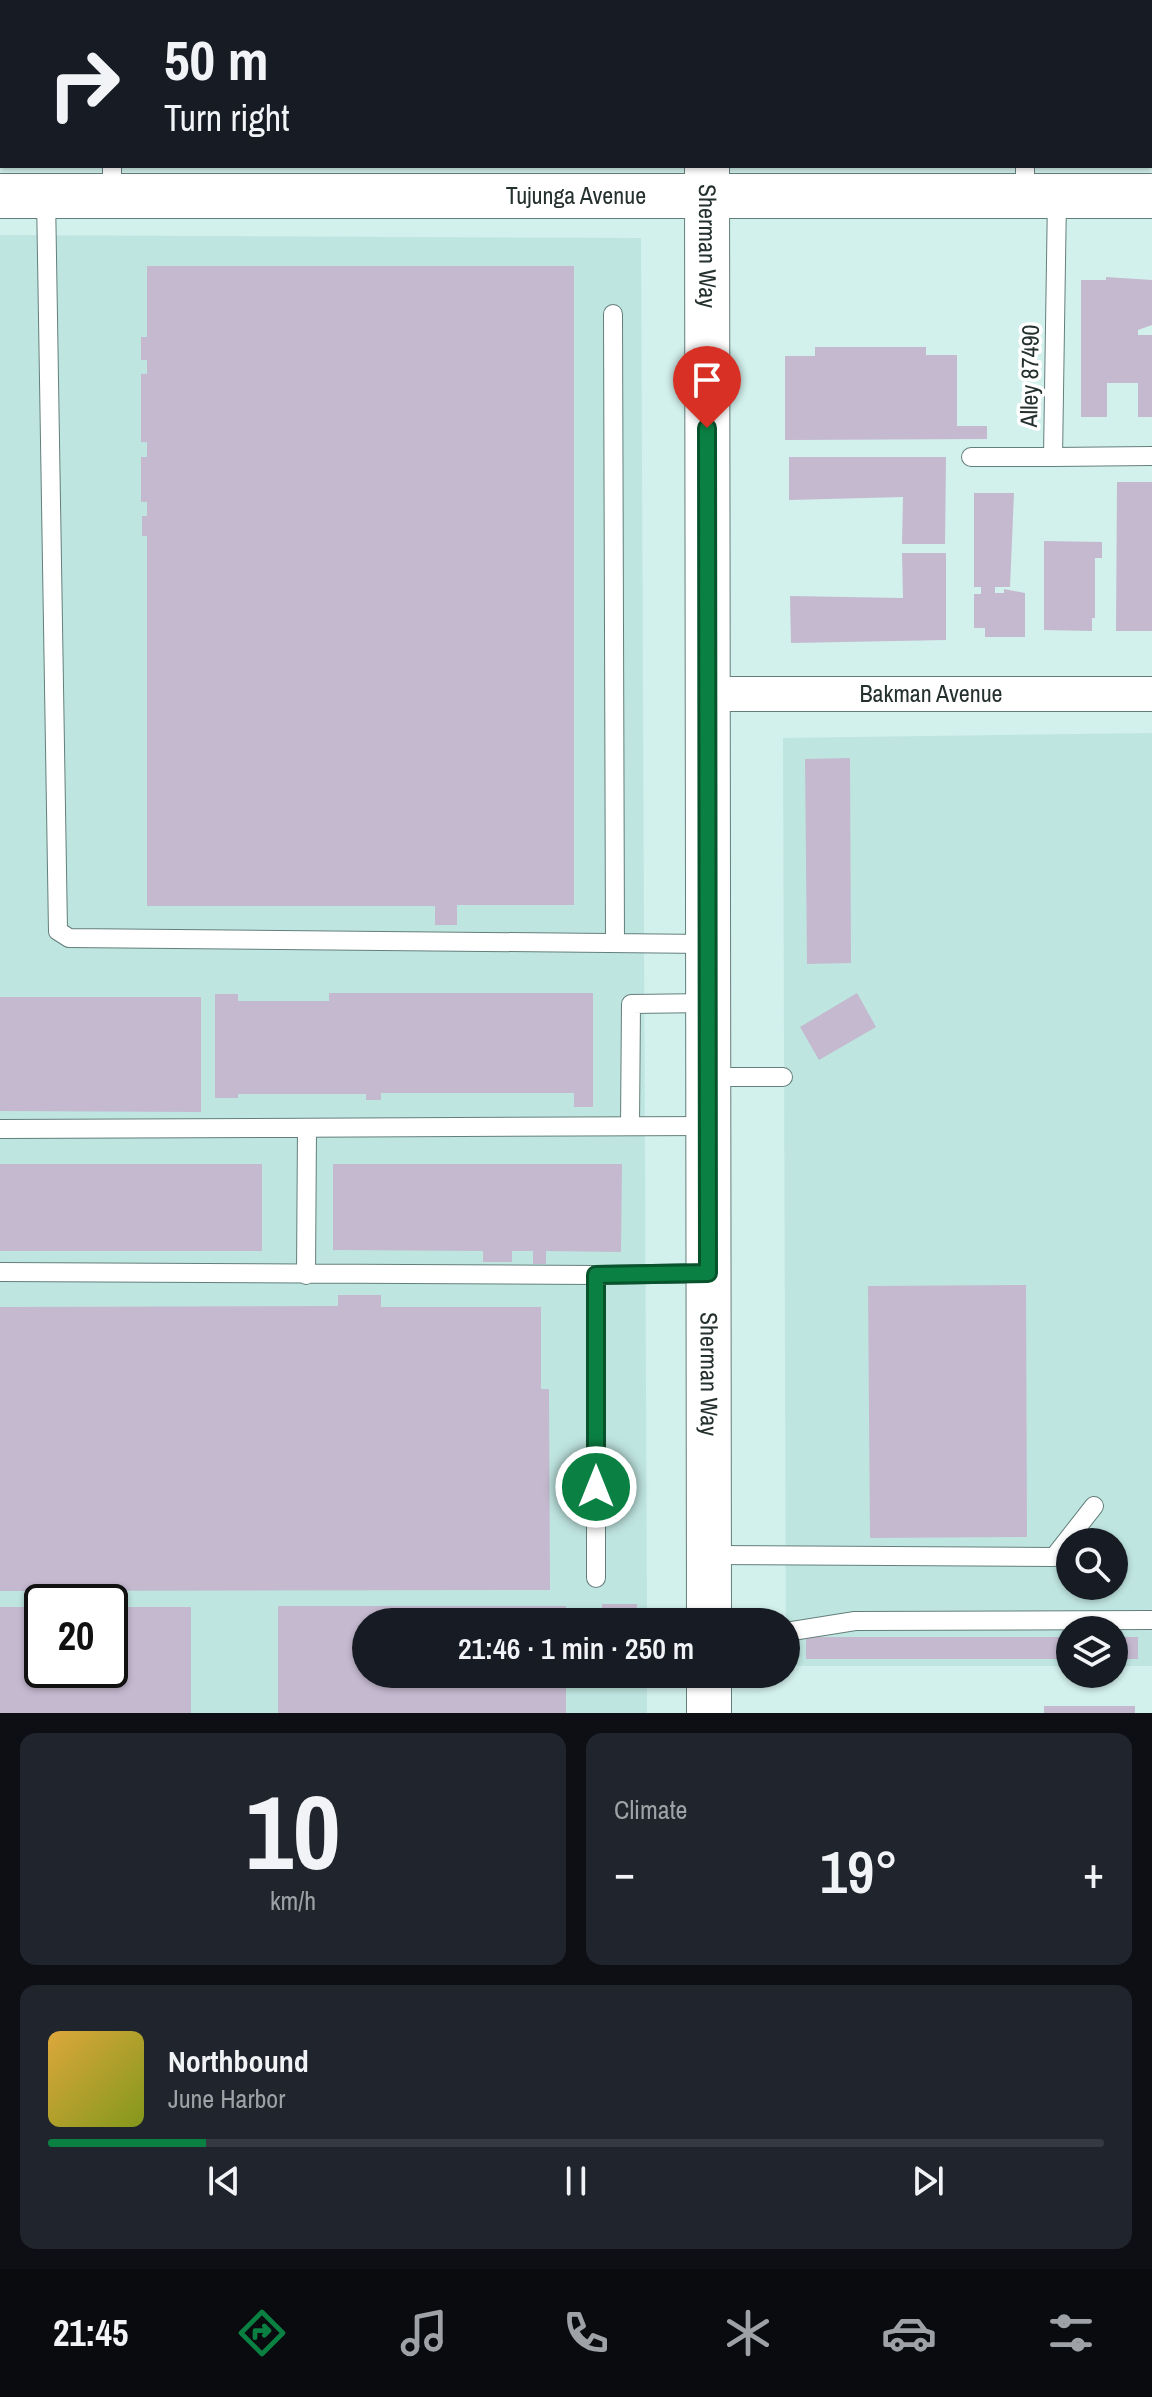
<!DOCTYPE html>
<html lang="en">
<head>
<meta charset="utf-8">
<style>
  body { margin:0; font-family:"Archivo Narrow",sans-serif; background:#20242c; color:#f1f3f6; height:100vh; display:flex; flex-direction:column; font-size:30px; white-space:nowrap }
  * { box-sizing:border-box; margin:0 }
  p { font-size:26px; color:#9ea1a6 }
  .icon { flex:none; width:44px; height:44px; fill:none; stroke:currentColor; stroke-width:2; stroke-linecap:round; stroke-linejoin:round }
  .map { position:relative; height:1713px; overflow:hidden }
  .sheet { display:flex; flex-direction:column; gap:20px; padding:20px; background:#0d0f14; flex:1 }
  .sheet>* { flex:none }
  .banner { position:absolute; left:0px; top:0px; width:1152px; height:168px; box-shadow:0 2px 6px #0004; background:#171b24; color:#f1f3f6; overflow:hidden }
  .buttons { position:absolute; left:1056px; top:1528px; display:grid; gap:16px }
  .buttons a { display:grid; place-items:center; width:72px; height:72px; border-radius:50%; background:#171b24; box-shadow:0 2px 6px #0004; font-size:40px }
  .speed { position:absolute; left:24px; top:1584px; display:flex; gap:16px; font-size:40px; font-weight:700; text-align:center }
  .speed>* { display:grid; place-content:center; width:104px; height:104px; border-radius:50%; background:#171b24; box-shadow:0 2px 6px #0004; line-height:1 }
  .speed .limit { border:4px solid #111; border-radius:12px; background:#fff; color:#111 }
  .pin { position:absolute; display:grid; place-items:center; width:68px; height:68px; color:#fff; margin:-82px -34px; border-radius:50% 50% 50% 0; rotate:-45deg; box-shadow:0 0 8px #0007 }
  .pin .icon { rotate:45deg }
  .me { position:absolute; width:88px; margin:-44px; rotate:0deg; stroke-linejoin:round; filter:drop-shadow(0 0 6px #0008) }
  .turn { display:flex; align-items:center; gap:28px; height:168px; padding:0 32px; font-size:36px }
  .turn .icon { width:104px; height:104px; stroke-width:2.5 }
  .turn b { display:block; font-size:56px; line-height:68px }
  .big { font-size:60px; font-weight:600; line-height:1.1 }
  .sheet .card { flex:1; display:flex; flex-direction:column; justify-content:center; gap:12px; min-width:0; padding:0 28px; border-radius:16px; background:#20242c }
  .sheet .dial { align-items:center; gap:0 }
  .dial b { font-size:104px; line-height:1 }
  .song { display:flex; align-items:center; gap:24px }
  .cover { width:96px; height:96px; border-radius:12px; background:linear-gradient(135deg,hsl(40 70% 55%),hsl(70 70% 35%)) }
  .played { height:8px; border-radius:4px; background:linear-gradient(90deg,#0b8043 15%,#363941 15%) }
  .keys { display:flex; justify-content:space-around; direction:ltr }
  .heat { display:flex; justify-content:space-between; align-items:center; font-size:44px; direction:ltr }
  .sheet .tiles { flex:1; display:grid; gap:20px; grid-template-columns:1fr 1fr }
  .card:last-child { grid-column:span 2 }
  .trip { position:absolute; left:352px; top:1608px; width:448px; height:80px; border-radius:40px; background:#171b24; box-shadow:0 2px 6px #0004; font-weight:600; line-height:80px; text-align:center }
  .dock { display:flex; height:128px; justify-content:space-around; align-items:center; background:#090b0e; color:#9ea1a6 }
  .dock .icon { width:56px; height:56px }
  .dock .on { color:#0b8043 }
  .dock b { font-size:36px; color:#f1f3f6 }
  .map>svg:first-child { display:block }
  .built { fill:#bfe5e0; fill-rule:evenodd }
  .building { fill:#c4b9cf }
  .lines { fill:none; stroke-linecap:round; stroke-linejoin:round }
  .lane-casing { stroke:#647f7b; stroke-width:20 }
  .street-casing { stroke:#647f7b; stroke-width:36 }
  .secondary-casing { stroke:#647f7b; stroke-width:46 }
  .primary-casing { stroke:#647f7b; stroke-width:46 }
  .lane { stroke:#fff; stroke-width:18 }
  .street { stroke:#fff; stroke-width:34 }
  .secondary { stroke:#fff; stroke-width:44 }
  .primary { stroke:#fff; stroke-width:44 }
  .route-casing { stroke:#07532c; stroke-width:20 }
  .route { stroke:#0b8043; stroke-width:14 }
  .labels { text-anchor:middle; stroke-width:7; stroke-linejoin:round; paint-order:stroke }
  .street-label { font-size:24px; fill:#25312f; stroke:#fff }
</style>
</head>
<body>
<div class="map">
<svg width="1152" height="1713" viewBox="0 0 1152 1713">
  <rect width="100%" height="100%" fill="#d2f0ec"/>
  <path class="built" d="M0 0H643L2 2 0 139Z
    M0 235 641 238 647 1622H366V1674H647V1713H0ZM42 1602H110V1670H42Z
    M1152 733V1666H1114V1630H1070V1666H786L783 738ZM1070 1542H1114V1586H1070Z"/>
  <path class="building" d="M147 266H574V905H457V925H435V906H147V536H142V516H147V502H141V457H147V442H141V374H147V360H141V337H147Z
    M1106 277 1152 280V325L1138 330V335H1152V417H1138V383H1107V417H1081V280H1106Z
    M815 347H926V355H957V426H987V439L785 440V356H815Z
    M789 457H946L945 544H902L903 497 789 500Z
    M1117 482H1152V631H1116Z
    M974 493H1014L1010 587H995V593H1004V589L1025 593V637H985V628H974V594H981V587H974Z
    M1044 541 1102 542V558H1095V618H1092V631L1044 630Z
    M902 553H946V640L791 643 790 596 903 598Z
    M850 758 851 963 807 964 805 759Z
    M329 993H593V1107H574V1093H381V1100H366V1094H238V1098H215V994H238V1001H329Z
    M857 993 876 1027 819 1060 800 1027Z
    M0 997H201V1112L0 1111Z
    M0 1164H262V1251H0Z
    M333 1164H622L621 1252 546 1251V1264H533V1251H512V1262H483V1251L333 1250Z
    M1026 1285 1027 1537 870 1538 868 1286Z
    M338 1295H381V1307H541V1389H549L550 1590 0 1591V1307L338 1306Z
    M602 1604H637V1622H602Z
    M278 1606H566V1622H366V1674H566V1713H278Z
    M0 1607H42V1670H110V1607H191V1713H0Z
    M806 1637H1070V1659H806Z
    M1114 1637H1138V1659H1114Z
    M1044 1706H1135V1713H1044Z"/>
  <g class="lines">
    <defs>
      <path id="lane" d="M1025 2V0
        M46 196 58 931 69 938 708 944
        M112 196V166
        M1025 197V166
        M1057 197 1053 457 1152 456
        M613 314 615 943
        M971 457H1053
        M709 1077H783
        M630 1126 631 1004 709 1003
        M0 1129 708 1126
        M0 1272 596 1275
        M306 1275 307 1128
        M708 1555 1054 1557 1094 1506
        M596 1578V1275L708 1273
        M786 1632 855 1621 1152 1620"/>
      <g id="street">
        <path id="s1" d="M709 694H1152"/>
      </g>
      <g id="secondary">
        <path id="s2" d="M0 196H1152"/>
      </g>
      <g id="primary">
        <path d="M707 2V0"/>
        <path id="s3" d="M707 166 709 1622"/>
        <path d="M709 1674V1713"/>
      </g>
    </defs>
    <use href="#lane" class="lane-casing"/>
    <use href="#street" class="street-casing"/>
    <use href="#secondary" class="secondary-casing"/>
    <use href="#primary" class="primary-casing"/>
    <use href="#lane" class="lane"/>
    <use href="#street" class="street"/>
    <use href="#secondary" class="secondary"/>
    <use href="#primary" class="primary"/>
  </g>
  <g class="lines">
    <defs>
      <path id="route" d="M596 1487V1275L708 1273 707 428"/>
    </defs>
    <use href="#route" class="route-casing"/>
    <use href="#route" class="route"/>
  </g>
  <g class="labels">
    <g class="street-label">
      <text dy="8" stroke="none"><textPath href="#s2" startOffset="576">Tujunga Avenue</textPath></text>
      <text dy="8" stroke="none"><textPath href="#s3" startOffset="80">Sherman Way</textPath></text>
      <text transform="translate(1030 376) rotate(-89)" y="8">Alley 87490</text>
      <text dy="8" stroke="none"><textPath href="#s1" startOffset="222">Bakman Avenue</textPath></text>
      <text dy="8" stroke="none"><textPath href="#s3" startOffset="1208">Sherman Way</textPath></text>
    </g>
  </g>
</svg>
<div class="buttons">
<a><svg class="icon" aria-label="search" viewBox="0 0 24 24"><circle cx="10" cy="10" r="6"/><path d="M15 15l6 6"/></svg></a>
<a><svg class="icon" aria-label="layers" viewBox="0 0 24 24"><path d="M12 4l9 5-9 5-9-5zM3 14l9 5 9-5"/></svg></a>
</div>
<div class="speed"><div class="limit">20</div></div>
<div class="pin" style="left:707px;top:428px;background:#d93025"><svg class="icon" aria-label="arrive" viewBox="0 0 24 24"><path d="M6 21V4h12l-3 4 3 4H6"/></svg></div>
<svg class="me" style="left:596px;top:1487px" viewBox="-20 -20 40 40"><circle r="17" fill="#0b8043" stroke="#fff" stroke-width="3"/><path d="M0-11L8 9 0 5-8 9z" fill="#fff"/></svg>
<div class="trip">21:46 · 1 min · 250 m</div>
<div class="banner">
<div class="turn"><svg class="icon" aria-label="right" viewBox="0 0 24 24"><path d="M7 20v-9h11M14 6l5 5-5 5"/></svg><div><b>50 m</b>Turn right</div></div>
</div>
</div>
<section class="sheet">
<div class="tiles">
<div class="card dial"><b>10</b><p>km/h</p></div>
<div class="card"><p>Climate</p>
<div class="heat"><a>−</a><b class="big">19°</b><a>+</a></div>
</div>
<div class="card">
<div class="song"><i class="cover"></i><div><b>Northbound</b><p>June Harbor</p></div></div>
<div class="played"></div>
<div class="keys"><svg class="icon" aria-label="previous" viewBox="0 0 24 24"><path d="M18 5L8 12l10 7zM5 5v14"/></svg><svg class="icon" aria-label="pause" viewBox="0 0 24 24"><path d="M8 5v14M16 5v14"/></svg><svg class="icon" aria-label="next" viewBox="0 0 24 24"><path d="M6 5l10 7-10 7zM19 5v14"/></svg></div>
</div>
</div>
</section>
<nav class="dock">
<b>21:45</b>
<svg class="icon on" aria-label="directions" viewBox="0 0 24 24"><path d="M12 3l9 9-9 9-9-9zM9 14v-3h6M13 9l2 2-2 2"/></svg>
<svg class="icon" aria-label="music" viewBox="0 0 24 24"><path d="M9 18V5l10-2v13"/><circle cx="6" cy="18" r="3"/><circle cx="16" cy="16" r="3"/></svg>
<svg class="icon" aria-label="phone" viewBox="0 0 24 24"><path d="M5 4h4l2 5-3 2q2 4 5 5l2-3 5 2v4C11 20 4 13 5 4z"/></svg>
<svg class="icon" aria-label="climate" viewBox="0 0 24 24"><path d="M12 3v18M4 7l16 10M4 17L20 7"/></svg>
<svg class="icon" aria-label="car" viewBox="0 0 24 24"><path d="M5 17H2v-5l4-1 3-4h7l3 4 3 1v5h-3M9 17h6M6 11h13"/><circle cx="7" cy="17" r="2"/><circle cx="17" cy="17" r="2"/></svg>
<svg class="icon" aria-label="filters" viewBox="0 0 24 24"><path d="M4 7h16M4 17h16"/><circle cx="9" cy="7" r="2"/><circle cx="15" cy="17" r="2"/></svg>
</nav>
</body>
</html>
